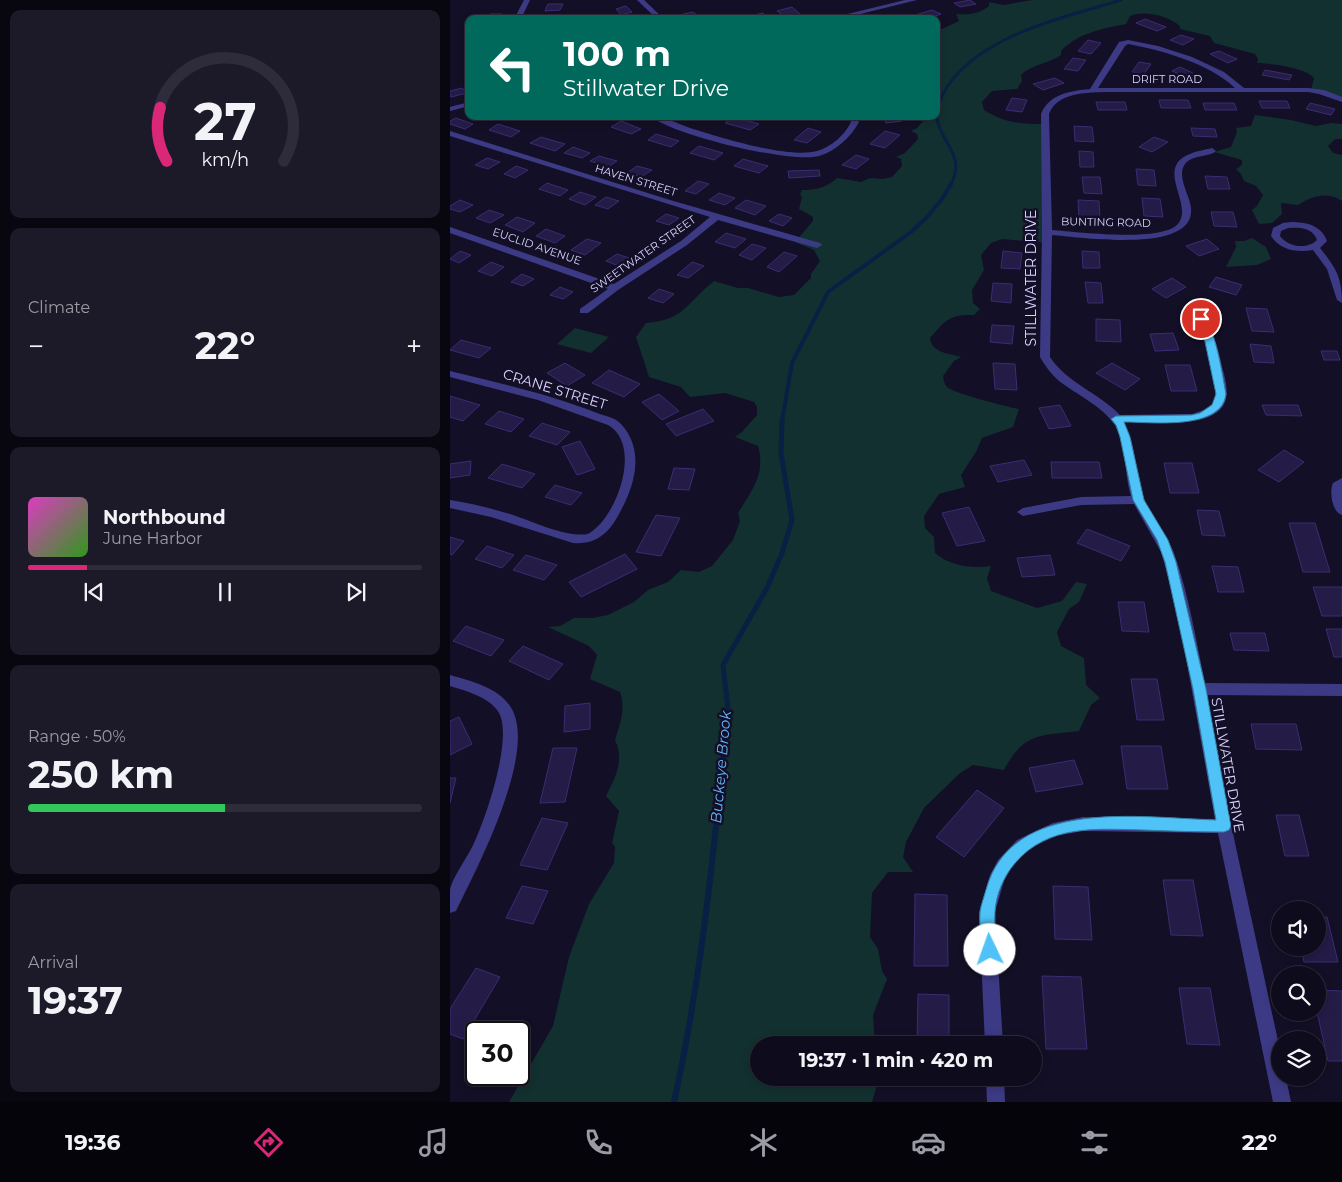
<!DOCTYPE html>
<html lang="en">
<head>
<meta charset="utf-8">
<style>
  body { margin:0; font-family:Montserrat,sans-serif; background:#1c1929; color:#f1f3f6; height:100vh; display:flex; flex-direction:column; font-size:19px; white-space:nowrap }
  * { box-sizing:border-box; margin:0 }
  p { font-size:16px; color:#9b9ba3 }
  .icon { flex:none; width:28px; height:28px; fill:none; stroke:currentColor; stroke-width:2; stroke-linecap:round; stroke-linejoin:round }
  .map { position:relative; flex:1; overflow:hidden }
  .panel { display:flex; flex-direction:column; gap:10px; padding:10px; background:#08060f; width:450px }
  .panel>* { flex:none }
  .banner { position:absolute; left:15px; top:15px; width:475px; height:105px; border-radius:10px; box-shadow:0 2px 8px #0003,0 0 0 1px #2e2b3b; background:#00695c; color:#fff; overflow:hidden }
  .buttons { position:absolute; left:821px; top:901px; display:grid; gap:10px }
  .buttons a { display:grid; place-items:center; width:55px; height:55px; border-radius:50%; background:#0e0b1c; box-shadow:0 2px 8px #0003,0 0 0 1px #2e2b3b; font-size:25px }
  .speed { position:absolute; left:15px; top:1021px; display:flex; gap:10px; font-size:25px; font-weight:700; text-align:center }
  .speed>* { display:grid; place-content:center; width:65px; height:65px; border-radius:50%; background:#0e0b1c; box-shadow:0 2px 8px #0003,0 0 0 1px #2e2b3b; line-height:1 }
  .speed .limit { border:2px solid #111; border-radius:8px; background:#fff; color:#111 }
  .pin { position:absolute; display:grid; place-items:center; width:42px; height:42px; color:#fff; margin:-21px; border:2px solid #fff; border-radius:50%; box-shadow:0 1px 5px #0007 }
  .me { position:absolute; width:55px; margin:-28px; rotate:357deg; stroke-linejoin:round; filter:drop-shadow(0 0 4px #0008) }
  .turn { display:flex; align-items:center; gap:18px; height:105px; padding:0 15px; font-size:22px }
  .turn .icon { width:65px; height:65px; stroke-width:2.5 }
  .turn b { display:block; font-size:35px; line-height:42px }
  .big { font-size:38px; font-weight:700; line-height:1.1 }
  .panel .card { flex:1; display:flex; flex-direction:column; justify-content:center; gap:8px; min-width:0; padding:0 18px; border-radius:10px; background:#1c1929 }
  .panel .dial { align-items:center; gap:0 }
  .dial svg { height:130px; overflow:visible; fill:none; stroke:#2e2b3b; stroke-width:7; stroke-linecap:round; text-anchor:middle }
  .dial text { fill:#f1f3f6; stroke:none }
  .song { display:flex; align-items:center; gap:15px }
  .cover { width:60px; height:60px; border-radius:8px; background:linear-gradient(135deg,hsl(310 70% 55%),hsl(110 70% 35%)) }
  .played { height:5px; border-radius:2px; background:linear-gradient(90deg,#db2777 15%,#2e2b3b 15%) }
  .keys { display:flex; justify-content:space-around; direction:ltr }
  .heat { display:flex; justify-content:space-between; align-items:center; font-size:28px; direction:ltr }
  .charge { height:8px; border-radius:4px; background:linear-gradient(90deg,#34c759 50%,#2e2b3b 0) }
  .trip { position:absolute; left:300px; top:1036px; width:292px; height:50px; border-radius:25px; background:#0e0b1c; box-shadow:0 2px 8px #0003,0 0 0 1px #2e2b3b; font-weight:700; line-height:50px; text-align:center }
  .dock { display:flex; height:80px; justify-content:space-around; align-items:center; background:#06040b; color:#9b9ba3 }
  .dock .icon { width:35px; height:35px }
  .dock .selected { color:#db2777 }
  .dock b { font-size:22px; color:#f1f3f6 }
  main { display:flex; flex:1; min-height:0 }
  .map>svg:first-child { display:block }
  .green { fill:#12302f }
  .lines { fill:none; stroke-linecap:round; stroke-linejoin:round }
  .stream-far3 { stroke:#0a1f44; stroke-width:3 }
  .stream-far2 { stroke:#0a1f44; stroke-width:4 }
  .stream-far1 { stroke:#0a1f44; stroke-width:5 }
  .stream { stroke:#0a1f44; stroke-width:6 }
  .building { fill:#241b47; stroke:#3b2d73 }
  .minor { fill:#3d3a85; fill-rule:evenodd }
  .route { fill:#4fc3f7; stroke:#337fa1 }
  .labels { text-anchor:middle; stroke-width:5; stroke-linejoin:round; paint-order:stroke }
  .far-street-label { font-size:11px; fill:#d9d4ff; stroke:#130f26 }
  .street-label { font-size:14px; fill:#d9d4ff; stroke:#130f26 }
  .water-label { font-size:15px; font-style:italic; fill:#62b6ff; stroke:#130f26 }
</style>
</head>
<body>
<main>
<section class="panel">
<div class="card dial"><svg viewBox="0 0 100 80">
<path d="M14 69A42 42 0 1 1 86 69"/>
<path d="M14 69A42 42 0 0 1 10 36" stroke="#db2777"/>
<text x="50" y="56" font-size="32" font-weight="700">27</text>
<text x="50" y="72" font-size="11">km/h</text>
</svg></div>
<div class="card"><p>Climate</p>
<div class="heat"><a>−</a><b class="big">22°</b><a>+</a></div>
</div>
<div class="card">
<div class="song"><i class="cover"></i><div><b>Northbound</b><p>June Harbor</p></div></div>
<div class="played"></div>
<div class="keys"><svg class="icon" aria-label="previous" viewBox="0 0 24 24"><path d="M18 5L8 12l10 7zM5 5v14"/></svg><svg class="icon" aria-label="pause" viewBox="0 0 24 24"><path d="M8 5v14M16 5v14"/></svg><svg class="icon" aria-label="next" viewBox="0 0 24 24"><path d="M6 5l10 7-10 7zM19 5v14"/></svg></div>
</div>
<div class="card"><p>Range · 50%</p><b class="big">250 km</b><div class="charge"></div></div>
<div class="card"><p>Arrival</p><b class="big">19:37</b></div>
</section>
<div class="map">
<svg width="892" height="1102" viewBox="0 0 892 1102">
  <rect width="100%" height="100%" fill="#130f26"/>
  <path class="green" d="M582 0H892V100L861 90 864 78C857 68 820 63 807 63L808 59 805 54 764 43 760 36 730 29V26C718 16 695 10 680 16L676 24C651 29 628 33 611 51V55C598 64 582 64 571 75L572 81 567 89 542 91 532 102 534 110C555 123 570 124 594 124L598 243 552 239 541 243 531 255 534 270 522 290 523 303 530 309 524 315C499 314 495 321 480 338 482 353 498 353 511 357L504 361 493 376C494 380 494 384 497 387 503 393 557 407 569 409L563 427 532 438 526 452 511 475 515 487 489 494 474 516 475 528 484 537 485 553C500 566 522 569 541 566L537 578 541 591 587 608 612 601 626 582 637 584 629 602 619 609 607 632 611 646 634 658 636 685 650 698 641 705 629 731C590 736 574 732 554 770L523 765 510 773 474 808 456 842 453 857 463 872H438L422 893 420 937 428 949 432 971 437 979 423 1015 425 1045H309V1078H427V1085L422 1102H59L103 1026 119 957 139 904 164 863 165 847 162 843 169 811 156 796C165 778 175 760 165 740 170 724 176 708 170 692L140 679 147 655 139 646 98 627 110 626 124 618H142L158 615 184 602 198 590 218 582 231 570 249 572 262 566 283 540 290 521 288 513C302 490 316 474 308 446L285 437 292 432 307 415V407L304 402 275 393 240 397 231 387 199 377 186 337 196 323C235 320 237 302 264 281L288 288H298L329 297 344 295 361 278V274L370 261 364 250 345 242 363 221V217L349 209 352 197 350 194 352 190C366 190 376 188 387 178L411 182 420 178 433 179 442 177 452 166 451 159 446 157 455 153 468 139 467 134 461 131 467 128 475 119 474 116H486V29H492L509 21 506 14C519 15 529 14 539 6V2L554 5Z
    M805 115 841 120 866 126 881 123 892 124V139H885L878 146 883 153 892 155V201C877 191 862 196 848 205L831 203 832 214 822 223 809 224 802 210 807 206 813 195 806 186 794 181 791 174 786 169 792 165V160L764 152 781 147 787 132 786 128 801 126Z
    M802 238 816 247 821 259 807 265 776 267 786 247 785 241H794Z
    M125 328 159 337 141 353 107 344Z"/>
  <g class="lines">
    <path class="stream-far3" d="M500 186C517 156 492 145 487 119 485 111 490 101 493 94 524 36 613 18 671 0"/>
    <path class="stream-far2" d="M332 421 342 363 378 292 461 232 478 216 492 199 501 184"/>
    <path class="stream-far1" d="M277 721 278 709 273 665 317 588 332 553 342 520 331 453 332 420"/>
    <path class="stream" d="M224 1102C252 976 264 848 277 720"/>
  </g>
  <path class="building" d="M520 0 526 4 510 7 504 3Z
    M98 4H113L110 10 95 11Z
    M176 6 182 12 171 15 166 9Z
    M342 7 350 14 335 17 327 11Z
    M482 10 491 14 476 19 465 15Z
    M243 12 250 17 239 19 233 14Z
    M313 13 320 19H303L299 16Z
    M40 14H52L50 19H37Z
    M695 19 716 27 707 31 686 23Z
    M731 35 744 39 733 45 720 40Z
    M638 40 651 43 641 54 628 51Z
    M769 51 787 59 778 63 760 54Z
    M623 58 636 60 628 71 614 69Z
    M689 62 701 64 694 74 682 72Z
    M730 67 749 76 740 79 722 71Z
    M815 70 842 75 839 80 812 75Z
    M605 78 614 83 593 90 583 84Z
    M12 88 17 93 1 97 0 95V91Z
    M562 98 577 100 572 112 556 110Z
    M709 100H738L741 108H711Z
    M809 101H837L840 108H812Z
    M646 102H675L677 110H648Z
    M753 103H784L787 110H755Z
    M860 103 885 109 881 115 856 109Z
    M433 116H450L452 121 436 123Z
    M284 117 309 124 300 130 275 123Z
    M6 118 23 124 15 129 0 124V121Z
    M171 121 191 129 181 134 161 127Z
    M48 124 70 131 61 137 39 130Z
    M624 126 642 127 644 142 625 141Z
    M358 128 371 132 357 143 344 140Z
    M741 128 765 129 767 137 743 136Z
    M435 131 450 135 435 148 420 144Z
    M206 134 229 141 221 147 198 140Z
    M91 137 115 144 105 151 80 143Z
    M704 137 718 142 702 152 689 147Z
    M249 146 273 153 264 160 240 153Z
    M123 147 140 153 132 158 114 153Z
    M629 151 643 152 644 167H630Z
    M406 155 419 159 406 169 392 165Z
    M149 156 167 161 158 167 140 161Z
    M37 158 50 162 38 169 25 165Z
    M293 159 318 166 309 173 284 166Z
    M66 166 78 170 65 178 54 174Z
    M187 166 202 170 191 177 177 173Z
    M686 169 704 170 706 186 688 185Z
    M369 170 370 176 339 178 338 171Z
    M755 176 777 177 780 189H758Z
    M632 177H650L652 194 634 193Z
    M248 181 259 184 246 194 235 191Z
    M97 183 118 190 110 196 89 189Z
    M130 192 146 197 135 205 119 199Z
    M269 193 285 198 275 205 259 200Z
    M156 197 169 201 158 209 145 205Z
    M692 198 710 199 713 217 694 216Z
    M10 200 23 205 10 212 0 209V206Z
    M296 200 316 206 305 215 285 208Z
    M628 200 649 201 650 219 629 218Z
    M39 210 54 215 40 223 26 218Z
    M761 212H783L787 227 764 226Z
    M216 214 229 218 219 225 206 221Z
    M329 214 342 218 333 226 319 221Z
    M67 217 85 223 73 232 55 225Z
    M96 229 115 236 105 243 86 236Z
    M276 233 296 239 285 248 265 242Z
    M137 239 151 243 135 255 121 250Z
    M757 239 769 249 749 256 736 246Z
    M302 244 316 248 302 260 289 255Z
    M10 251 21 255 9 263 0 259Z
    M553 251 572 253 570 269 551 268Z
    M632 251 649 252 650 268H633Z
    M334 252 347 256 329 272 317 267Z
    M167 254 185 260 174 268 156 261Z
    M41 262 54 267 42 276 28 271Z
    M242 262 254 266 238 278 227 275Z
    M72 274 84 279 73 286 61 282Z
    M766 277 792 285 786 295 759 287Z
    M722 278 736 287 716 298 702 289Z
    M635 282 651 283 653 303H638Z
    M543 283 562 284 561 303 541 301Z
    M110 287 123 292 113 299 100 295Z
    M209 289 224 294 213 303 198 298Z
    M796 308 817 309 824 332 802 331Z
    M646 319 670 320 671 342 646 341Z
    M542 325 564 326 562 344 540 342Z
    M723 333 729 350 705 351 700 334Z
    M11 340 41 348 29 358 0 350Z
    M800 344 821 346 824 363 804 362Z
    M871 351H887L890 360H874Z
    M115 363 135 375 117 386 97 373Z
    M543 363 565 364 567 390 545 389Z
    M662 363 690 379 675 390 646 373Z
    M715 365H740L747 391H721Z
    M159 370 190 384 174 397 142 383Z
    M209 394 229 411 212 420 192 402Z
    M0 396 30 405 13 421 0 417Z
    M610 405 621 426 599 429 589 408Z
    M812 405H848L852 416 816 415Z
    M253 409 264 421 226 436 216 424Z
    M49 411 74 419 61 432 35 424Z
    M92 423 120 432 107 445 79 436Z
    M130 441 145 469 127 475 112 447Z
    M834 450 854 462 829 482 808 470Z
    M574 460 582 475 548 482 540 466Z
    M21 461 20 475 0 478V464Z
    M601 462H649L652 478H602Z
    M714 463H742L749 493H720Z
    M52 464 85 474 72 488 38 478Z
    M224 468 245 469 239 490 218 489Z
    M105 485 132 493 121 505 95 497Z
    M519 507 535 541 507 546 492 513Z
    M747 510 769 511 775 536 752 535Z
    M206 515 230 518 211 556 186 552Z
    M839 523H865L880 572H853Z
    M637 529 680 546 671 561 627 543Z
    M0 537 14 541 2 555 0 554Z
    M37 546 64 555 52 568 25 559Z
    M175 554 187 569 131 597 119 582Z
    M76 555 107 565 94 580 63 570Z
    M600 555 605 575 572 577 567 558Z
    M762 566 788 567 794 592H768Z
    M863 587H892V616H872Z
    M668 602H694L699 632 672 631Z
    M16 626 54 640 41 656 3 641Z
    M876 629H892V657H884Z
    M780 633H815L819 651 784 650Z
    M73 646 113 664 99 680 59 661Z
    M681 679H707L714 720H687Z
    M140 703V729L114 732 115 706Z
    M9 717 22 744 0 755V721Z
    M801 724H846L852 750 806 749Z
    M671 746H711L718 789H677Z
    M103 748H127L115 802 90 803Z
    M624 760 633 784 586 792 579 768Z
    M0 778H6L0 803Z
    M527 790 554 808 514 857 486 837Z
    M826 815H849L859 856H835Z
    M92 818 118 823 97 870 70 865Z
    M713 880H743L753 936 721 935Z
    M72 886 98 891 83 924 56 918Z
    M603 886 638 887 642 940 605 939Z
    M465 894 497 895 498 966H464Z
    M868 917H877L888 962H854L851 948H868Z
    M26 968 50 977 13 1039 0 1034V1009Z
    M592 976 631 977 637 1049H596Z
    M729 988H760L770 1045 737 1044Z
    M868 990 892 991V1061H878L867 1012Z
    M468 994 499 995V1045H467Z"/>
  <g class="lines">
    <path class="minor" d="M74 0H80L71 19H64Z
      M187 0H194L214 19H207Z
      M455 0H467L390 19H377Z
      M678 40 708 46 742 57 774 72 794 88H858L874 90 892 97V102L869 94 858 92H653C634 93 607 93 599 114L602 230C627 232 709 242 727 225 746 206 703 168 740 154 746 151 755 150 762 148L766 151C758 158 743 154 735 164 726 176 740 196 741 208 746 255 629 237 602 235L600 357C617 383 649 393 670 415L742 414 754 410 763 403C773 379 752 330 738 310L743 307 747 308C761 325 768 345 772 367 775 377 779 391 775 402 765 430 699 422 674 422 686 444 685 469 692 493 699 515 716 532 724 553 739 595 746 640 755 683L892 684V696L757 695 785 843 830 1050V1078H836L841 1102H823L768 833 633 831 605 836 577 850 560 870 554 881 545 912 553 1045H535L529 912 540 875 548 860 567 840 603 823 633 817 765 819 735 652 722 591 711 552 684 504 631 505 573 516 567 512 573 508 631 497 681 496C674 474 677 444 664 424 651 405 627 395 609 381 601 374 595 366 590 357L592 232 591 114C599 94 620 91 640 89L669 42ZM678 44C712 50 760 64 785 88H648L675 46Z
      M19 102V106L0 111V107Z
      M200 116C214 116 226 123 240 128 269 137 338 159 367 151 381 147 395 135 401 122L397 116H405L409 122C401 137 386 151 369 156 341 164 223 135 200 116Z
      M0 131 220 200 370 243 372 245 367 248 268 220 237 245 168 290 138 313H130V309L158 289 0 233V227L164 284 231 241 260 217 0 136Z
      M841 222C856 222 871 225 877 241L870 248C886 268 892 277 892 303L887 300 877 269 863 250C847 253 830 250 821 236L823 228 833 223ZM838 228C850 227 863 228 867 240 857 250 838 247 830 236L831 231Z
      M0 371C49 383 99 394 147 413 154 416 165 417 171 424 195 450 185 485 170 512 160 532 147 545 123 543L41 517 0 508V500C20 503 40 508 60 514 82 521 116 538 138 534 167 518 193 445 158 425L88 400 0 377Z
      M892 478V515C882 512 879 492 883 483Z
      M0 675C21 681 47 687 60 706 90 749 26 870 6 911L0 913C0 906 0 897 0 890 2 878 19 855 24 843 36 818 63 738 49 713 40 697 16 691 0 686Z
      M536 1078H554L555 1102H537Z"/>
  </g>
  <path class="route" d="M751 316C765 322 773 379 776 394 772 431 701 422 674 422L680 437 694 500 718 540 726 562 756 689 781 826 779 830 774 832C747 832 720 831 693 830 646 829 599 824 565 863 554 876 546 894 545 912 544 924 546 938 547 950L545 955 540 957 534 955 532 950C531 938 529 924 530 912 531 905 534 897 536 890 561 796 692 818 766 820L743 689 715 562 707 540 683 500 670 437 666 425 661 419 666 416 742 415 750 413 762 405 766 394 754 337 746 319Z"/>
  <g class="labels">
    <g class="far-street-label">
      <text x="717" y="83">DRIFT ROAD</text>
      <text transform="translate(186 180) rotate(17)" y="4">HAVEN STREET</text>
      <text transform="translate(656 222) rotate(1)" y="4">BUNTING ROAD</text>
      <text transform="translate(87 246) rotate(19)" y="4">EUCLID AVENUE</text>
      <text transform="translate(193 254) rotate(-35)" y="4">SWEETWATER STREET</text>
    </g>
    <g class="street-label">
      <text transform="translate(581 278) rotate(-90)" y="5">STILLWATER DRIVE</text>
      <text transform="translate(105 389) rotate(17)" y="5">CRANE STREET</text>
      <text transform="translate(778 765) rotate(80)" y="5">STILLWATER DRIVE</text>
    </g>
    <g class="water-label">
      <text transform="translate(271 767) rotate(-85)" y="5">Buckeye Brook</text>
    </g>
  </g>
</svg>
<div class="buttons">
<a><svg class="icon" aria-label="sound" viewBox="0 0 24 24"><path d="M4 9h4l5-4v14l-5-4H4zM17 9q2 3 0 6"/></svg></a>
<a><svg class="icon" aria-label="search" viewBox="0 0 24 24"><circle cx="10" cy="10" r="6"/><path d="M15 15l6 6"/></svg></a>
<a><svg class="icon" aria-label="layers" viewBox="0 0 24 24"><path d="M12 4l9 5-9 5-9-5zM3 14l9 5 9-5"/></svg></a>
</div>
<div class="speed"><div class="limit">30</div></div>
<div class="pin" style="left:751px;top:319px;background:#d93025"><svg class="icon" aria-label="arrive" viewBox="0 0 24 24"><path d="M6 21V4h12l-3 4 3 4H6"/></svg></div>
<svg class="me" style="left:540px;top:950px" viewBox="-20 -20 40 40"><circle r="19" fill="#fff"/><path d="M0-13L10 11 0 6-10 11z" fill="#4fc3f7"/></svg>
<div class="trip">19:37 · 1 min · 420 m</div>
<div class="banner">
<div class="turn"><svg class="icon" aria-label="left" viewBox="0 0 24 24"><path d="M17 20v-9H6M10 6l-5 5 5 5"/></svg><div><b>100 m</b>Stillwater Drive</div></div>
</div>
</div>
</main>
<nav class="dock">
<b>19:36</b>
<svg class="icon selected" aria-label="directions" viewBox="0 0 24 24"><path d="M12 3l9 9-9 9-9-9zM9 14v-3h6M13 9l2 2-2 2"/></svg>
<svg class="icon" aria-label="music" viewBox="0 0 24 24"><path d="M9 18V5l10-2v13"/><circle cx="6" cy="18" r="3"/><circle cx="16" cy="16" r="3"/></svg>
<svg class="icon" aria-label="phone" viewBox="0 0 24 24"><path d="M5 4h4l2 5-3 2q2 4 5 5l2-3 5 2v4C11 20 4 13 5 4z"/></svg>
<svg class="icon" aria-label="climate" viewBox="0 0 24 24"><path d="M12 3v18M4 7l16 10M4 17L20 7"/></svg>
<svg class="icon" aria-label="car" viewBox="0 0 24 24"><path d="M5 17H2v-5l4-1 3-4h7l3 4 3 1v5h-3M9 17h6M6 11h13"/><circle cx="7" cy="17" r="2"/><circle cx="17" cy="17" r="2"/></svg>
<svg class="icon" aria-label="filters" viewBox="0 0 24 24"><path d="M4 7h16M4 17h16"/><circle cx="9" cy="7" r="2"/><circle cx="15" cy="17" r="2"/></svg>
<b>22°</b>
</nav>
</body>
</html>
